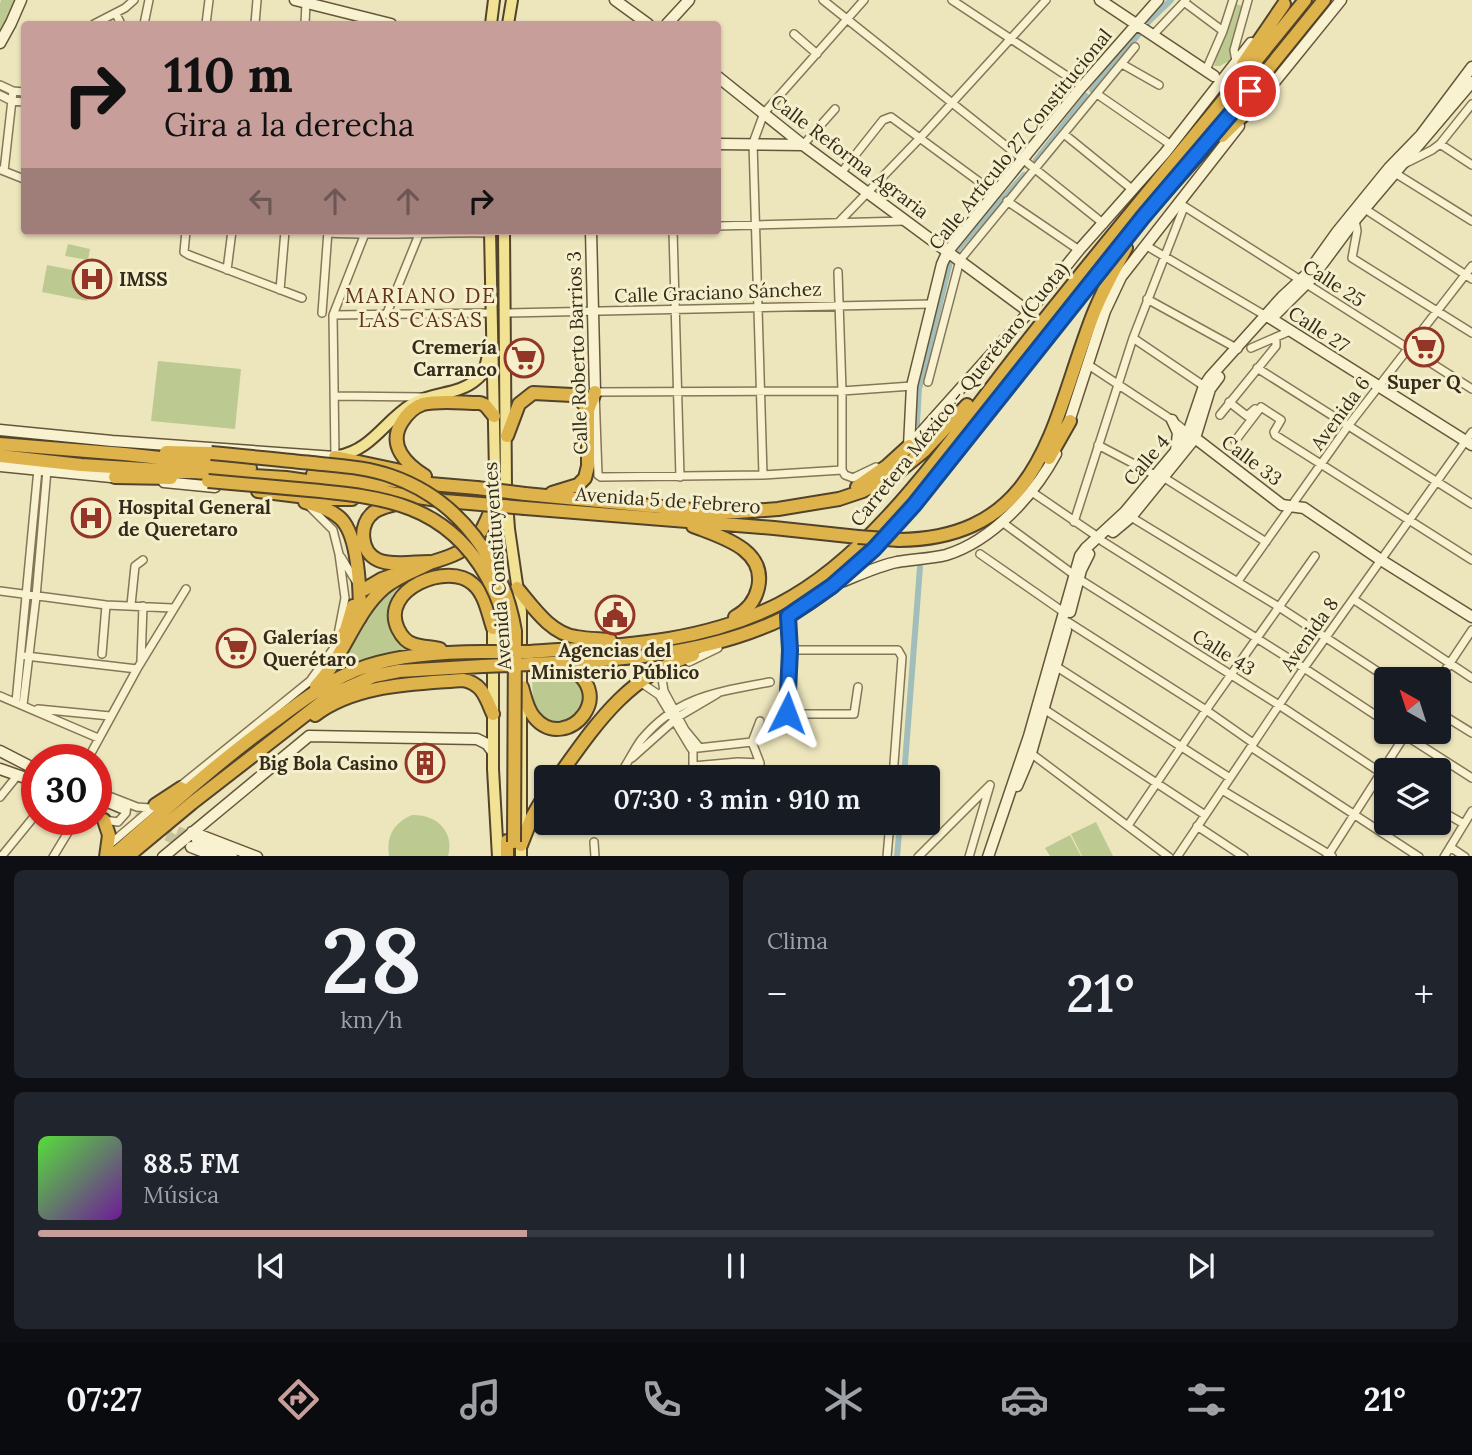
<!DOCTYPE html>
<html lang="es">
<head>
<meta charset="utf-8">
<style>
  body { margin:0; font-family:Lora,serif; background:#20242c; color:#f1f3f6; height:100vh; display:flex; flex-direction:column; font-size:26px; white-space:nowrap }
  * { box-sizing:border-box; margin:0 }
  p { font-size:23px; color:#9ea1a6 }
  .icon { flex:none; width:38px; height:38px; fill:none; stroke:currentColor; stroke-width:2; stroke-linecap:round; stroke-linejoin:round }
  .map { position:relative; height:856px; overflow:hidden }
  .panel { display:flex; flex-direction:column; gap:14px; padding:14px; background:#0d0f14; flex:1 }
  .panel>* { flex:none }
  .hud { position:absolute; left:21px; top:21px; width:700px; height:214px; border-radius:7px; box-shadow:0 2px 5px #0004; background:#c79e99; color:#111; overflow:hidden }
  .needle { width:46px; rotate:321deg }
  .tools { position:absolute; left:1374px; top:667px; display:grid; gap:14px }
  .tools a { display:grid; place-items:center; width:77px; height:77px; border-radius:7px; background:#171b24; box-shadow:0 2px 5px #0004; font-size:35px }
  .speed { position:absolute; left:21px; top:744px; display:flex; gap:14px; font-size:35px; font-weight:700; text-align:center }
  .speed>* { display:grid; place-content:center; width:91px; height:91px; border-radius:50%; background:#171b24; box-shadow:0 2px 5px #0004; line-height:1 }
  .speed .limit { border:10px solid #d22; background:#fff; color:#111 }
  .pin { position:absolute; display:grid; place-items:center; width:60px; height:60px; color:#fff; margin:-30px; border:4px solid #fff; border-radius:50%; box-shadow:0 2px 7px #0007 }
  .me { position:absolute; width:77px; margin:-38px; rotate:3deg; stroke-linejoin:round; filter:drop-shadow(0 0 5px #0008) }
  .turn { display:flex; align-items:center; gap:24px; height:147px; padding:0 28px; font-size:32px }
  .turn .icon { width:91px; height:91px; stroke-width:2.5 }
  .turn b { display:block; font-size:49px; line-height:60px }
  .lanes { display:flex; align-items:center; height:66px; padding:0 28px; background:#0003; justify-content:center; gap:35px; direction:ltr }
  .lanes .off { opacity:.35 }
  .big { font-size:52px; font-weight:600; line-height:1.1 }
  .panel .tile { flex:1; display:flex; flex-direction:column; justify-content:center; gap:10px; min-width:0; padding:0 24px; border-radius:10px; background:#20242c }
  .panel .dial { align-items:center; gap:0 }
  .dial b { font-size:91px; line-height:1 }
  .song { display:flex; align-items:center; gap:21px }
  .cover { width:84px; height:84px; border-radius:10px; background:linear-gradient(135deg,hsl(110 70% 55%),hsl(280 70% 35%)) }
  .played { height:7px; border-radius:4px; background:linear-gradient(90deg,#c79e99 35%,#363941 35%) }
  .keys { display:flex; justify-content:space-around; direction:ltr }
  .heat { display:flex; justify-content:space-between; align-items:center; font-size:38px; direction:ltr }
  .panel .tiles { flex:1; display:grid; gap:14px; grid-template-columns:1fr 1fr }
  .tile:last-child { grid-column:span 2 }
  .trip { position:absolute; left:534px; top:765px; width:406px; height:70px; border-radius:7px; background:#171b24; box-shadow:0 2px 5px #0004; font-weight:600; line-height:70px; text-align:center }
  .tabs { display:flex; height:112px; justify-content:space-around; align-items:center; background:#090b0e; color:#9ea1a6 }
  .tabs .icon { width:49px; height:49px }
  .tabs .on { color:#c79e99 }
  .tabs b { font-size:32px; color:#f1f3f6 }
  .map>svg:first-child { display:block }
  .green { fill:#bcca92 }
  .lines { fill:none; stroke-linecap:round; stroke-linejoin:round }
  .canal { stroke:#a1beba; stroke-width:6 }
  .secondary-tunnel { stroke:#c8c19d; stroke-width:10; stroke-dasharray:10 5; stroke-linecap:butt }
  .street-casing { stroke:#857657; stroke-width:10 }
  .secondary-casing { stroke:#66563a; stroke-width:13 }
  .primary-casing { stroke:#52432b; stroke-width:14 }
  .highway-casing { stroke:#52432b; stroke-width:16 }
  .street { stroke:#f8f2d0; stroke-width:7 }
  .secondary { stroke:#f8f2d0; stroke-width:10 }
  .primary { stroke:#f1e294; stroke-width:10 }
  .highway { stroke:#deb34c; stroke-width:12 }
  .highway-bridge-casing { stroke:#52432b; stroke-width:16; stroke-linecap:butt }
  .highway-bridge { stroke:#deb34c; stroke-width:12 }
  .route-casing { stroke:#114b97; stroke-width:18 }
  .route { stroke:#1a73e8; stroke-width:12 }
  .labels { text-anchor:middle; stroke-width:6; stroke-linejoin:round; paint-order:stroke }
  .street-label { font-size:19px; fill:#342b1b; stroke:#f5efcc }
  .poi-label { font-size:19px; font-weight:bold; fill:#342b1b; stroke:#f5efcc; text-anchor:start }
  .neighbourhood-label { font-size:21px; letter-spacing:2px; fill:#60331b; stroke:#f5efcc }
</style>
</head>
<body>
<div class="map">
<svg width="1472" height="857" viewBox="0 0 1472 857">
  <rect width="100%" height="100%" fill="#ede6bd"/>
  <path class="green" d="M1 0H17L0 38V3Z
    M1233 3 1245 7 1229 61 1220 66H1214Z
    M68 244 90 249 88 260 65 256Z
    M47 265 93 274 87 301 42 292Z
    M158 361 241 369 235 429 151 421Z
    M404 581C379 605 383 629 409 650L359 662 328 676 379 598Z
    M557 673C576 676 586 688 583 708L565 724C531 723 533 704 532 675Z
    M412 815C436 814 455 831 448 856H389C386 837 393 823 412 815Z
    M1096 822 1113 856H1082L1071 834Z
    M1070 835 1081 856H1050L1045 848Z"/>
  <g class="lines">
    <path class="canal" d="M1146 24 1171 0
      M1092 90 1138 35
      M1036 160 1086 96
      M957 250 1024 175
      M917 423 919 389 950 262
      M904 777 920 567
      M897 857 900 822"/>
    <path class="secondary-tunnel" d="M122 808 194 838
      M153 829 186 845"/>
    <defs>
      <path id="street" d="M823 0 1104 224
        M952 0 1082 86
        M1184 2 1223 31
        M116 14 121 24
        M94 24 125 8 134 0
        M144 24 149 0
        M206 24 209 0
        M255 24 257 0
        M305 24 306 3
        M794 34 817 54
        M1153 35 1186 0
        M1236 61 1234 50 1248 0
        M1122 64 1159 85
        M1206 70 1223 31 1233 0
        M0 85 13 91 24 92
        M1097 94 1171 145
        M0 95 12 101 24 102
        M1064 134 1133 190
        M1440 144 1472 165
        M803 145 835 109
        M1406 163 1432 150 1440 144 1472 104
        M1 170 24 179
        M4 171 13 91
        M841 173 883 120 891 117 996 194
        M1395 173 1472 221
        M1007 201 1079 250
        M1179 203 1472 389
        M1365 209 1472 279
        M1355 220 1357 231 1352 258 1472 333
        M839 222 920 138 1046 0
        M718 226 905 221
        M186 231 184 252 189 255 302 298
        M673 231 680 477
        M328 233C382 236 436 232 490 233
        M1145 245 1266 316
        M227 270 232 231
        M838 272 842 391V470
        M280 290 285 231
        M1147 299 1238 349
        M322 313 328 231
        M387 313 420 232
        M505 313 932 304
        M333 315 492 313
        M1133 338 1204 386
        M1251 348 1290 331
        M1087 364 1172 420 1190 435
        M1257 368 1472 504
        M928 382 960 260 1135 47
        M334 396 424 397
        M1229 402 1247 416 1255 409
        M1261 407 1281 420 1274 432 1275 435 1472 560
        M1220 415 1276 346V337
        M1235 441 1261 407
        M1098 445 1155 475
        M335 457 333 315 366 231
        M842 470 763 475 601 477 598 475 595 392 842 391 912 386
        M842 470 845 475 853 478 876 467
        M763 475 753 143 764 113 864 0
        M1163 477 1266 542
        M1032 492 1098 537
        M1131 517 1279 607 1389 679
        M1002 522 1073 574
        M1074 522 1133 338 1184 207
        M1102 541 1304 668 1386 722
        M980 554 1065 613
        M341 557 357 583
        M1079 579 1279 705 1386 776
        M1238 581 1348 426 1472 266
        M0 591 106 605 172 608
        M1353 599 1472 678
        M131 605 135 566 143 560
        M787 616 790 650 787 714H854L858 687
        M1068 622 1206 710 1253 743
        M790 650H898L902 657 893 777
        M102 654 106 605
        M26 656 137 669
        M141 661 143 606
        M689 662 718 648
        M1057 667 1230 778
        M661 673 664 691 662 692
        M1438 681 1472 630
        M643 684 659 695 689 745 693 751V766L685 777
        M664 691 685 730 699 747
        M0 696 98 738
        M16 702 38 469
        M23 705 36 597 47 470
        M38 709 110 716
        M1044 709 1205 815
        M1438 712 1472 733
        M760 721 752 742 760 763V777
        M1400 732 1472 778
        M1251 747 1419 857
        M698 748 752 742
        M1028 751 1169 857
        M90 755 137 669 186 589
        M632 758 678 717 717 694
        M693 766 738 762 760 763
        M618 777C627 765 633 751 641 740 677 696 718 692 770 682
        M179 787 310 681 336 645 345 598 339 554 333 530 310 507
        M1222 790 1332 856
        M96 791 137 807 150 808
        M0 797 17 776
        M1438 809 1464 824
        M96 812 104 820 118 822 126 813 127 803
        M1129 824 1206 710 1315 556
        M1197 826 1244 857
        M594 842 595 857
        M109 845 156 805
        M1450 847 1465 857
        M1 857 37 813
        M53 857 76 819
        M887 857 890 822
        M918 857 990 785
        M969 857 990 785
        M1177 857 1304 668 1472 432
        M1327 857 1407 732
        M1444 857 1472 811"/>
      <path id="secondary" d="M295 0 391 24
        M615 0 648 24
        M1100 0 1214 76
        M667 24 689 0
        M0 43 11 23 21 0
        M718 77 803 145 1029 312
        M1264 95 1341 0
        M718 144 803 145
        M591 231 595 392
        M1267 316 1472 445
        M1274 316 1312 278 1355 220 1472 82
        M1172 420 1178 433 1176 450
        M1067 428 1105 311 1121 277 1239 126
        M0 430 112 441 335 457
        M1195 438 1282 505 1304 508 1381 560 1472 617
        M909 446 1029 312 1079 250 1165 153 1251 43
        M909 446 912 386 942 264 948 251 1079 90 1158 0
        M0 466 121 478
        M164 482 215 487
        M1113 532 1131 517 1195 438 1210 389 1219 377
        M841 582C859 575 878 566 897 562 913 559 930 559 946 555 992 541 1034 495 1056 454
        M1070 612 1081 570 1089 554
        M0 751 37 770
        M0 769 37 782
        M1017 786 1031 753 1066 630
        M96 797 122 808
        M192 832 257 857
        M197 840 232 857
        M191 847 217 857
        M163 857 309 736 477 739 487 744 493 752
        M988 857 1029 736 1080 556 1086 548 1125 512 1186 439 1204 386 1210 377 1282 297 1307 274 1337 232 1389 168 1421 135 1472 67"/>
      <path id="primary" d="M491 24 494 0
        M508 24 512 0
        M490 231 497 570
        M504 231 506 488 509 529 521 612V857
        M338 456C372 450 385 420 412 404 433 391 458 396 477 379 485 373 486 364 488 355
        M493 621V769L498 857"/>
      <path id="highway" d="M1243 64 1284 4
        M1222 136 1267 92
        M588 410 595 392
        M507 436 519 404 533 393 572 395 581 400 588 410V466L585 478 578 485 552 493
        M0 444 124 454 250 468
        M166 452 211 453
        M0 456 81 465 286 478 445 501 481 504
        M335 457 420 475
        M1049 458 1070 421
        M313 474 477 488
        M425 476C406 464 387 445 402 422 407 414 414 407 423 404 440 400 462 403 480 403L485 405 494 416
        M115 477 171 478
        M857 487 887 466 909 446
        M258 491 322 499H352
        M525 494 724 513 778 509 839 499 863 491 897 473 925 450 967 405
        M305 502C317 506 330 509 340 518 359 535 360 592 360 618
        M400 503C391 505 382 507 374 512 358 524 360 552 378 560 391 566 414 562 429 562
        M525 508 774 528 858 537
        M693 526C721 537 767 549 758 588 755 601 746 611 735 617
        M899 540C1044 538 1051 422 1093 315 1102 292 1114 270 1126 248
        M426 564C470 551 478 545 494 502
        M517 588C533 607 550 633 576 637 587 639 599 639 610 640
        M365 589 382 579 399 573
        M341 638 346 630 353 606
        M440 649C431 647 421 647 413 644 406 642 401 635 398 629 379 589 449 561 473 584 485 594 488 613 493 628
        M530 652C615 646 701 644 779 604 878 554 957 429 1026 343 1117 227 1213 115 1305 0
        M531 664C618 660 707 656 786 617 836 591 877 546 914 505L1143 217 1200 153 1324 0
        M316 686C344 657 354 614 384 588 398 576 417 570 432 562
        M522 687C525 697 527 709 534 717 566 756 626 689 560 664
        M315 715C356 684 413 684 463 680 482 683 486 698 493 714
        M558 777C596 724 628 675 693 655
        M155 805 181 788
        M104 820 109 835 106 857
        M507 841V857
        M521 845 532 817 546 793
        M111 857C166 809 220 760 280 717 307 697 334 677 367 666 404 654 445 652 483 652
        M127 857 192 803 331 695 374 676 399 671 483 666"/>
    </defs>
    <use href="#street" class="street-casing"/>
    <use href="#secondary" class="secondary-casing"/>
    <use href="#primary" class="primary-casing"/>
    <use href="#highway" class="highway-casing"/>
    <use href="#street" class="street"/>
    <use href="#secondary" class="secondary"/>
    <use href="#primary" class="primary"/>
    <use href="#highway" class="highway"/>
    <defs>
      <path id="highway-bridge" d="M211 453C245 456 279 460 312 463 339 466 366 467 391 476 460 500 503 561 515 631L514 842
        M208 481C241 484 275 487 309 490 384 497 446 504 487 577 499 598 507 622 507 648
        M477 488 525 494
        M481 504 525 508
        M858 537 899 540
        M483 652H530
        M483 666 531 664"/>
    </defs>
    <use href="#highway-bridge" class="highway-bridge-casing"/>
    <use href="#highway-bridge" class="highway-bridge"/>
  </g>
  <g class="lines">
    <defs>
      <path id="route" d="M787 713 790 650 788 616 832 586 874 549 914 505 1143 217 1250 91"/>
    </defs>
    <use href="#route" class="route-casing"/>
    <use href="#route" class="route"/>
  </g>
  <defs>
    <symbol id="hospital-ring" viewBox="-11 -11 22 22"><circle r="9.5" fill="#f5efcc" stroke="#933627" stroke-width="1.5"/><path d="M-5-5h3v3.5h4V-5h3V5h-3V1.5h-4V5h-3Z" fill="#933627"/></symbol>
    <symbol id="supermarket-ring" viewBox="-11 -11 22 22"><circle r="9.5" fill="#f5efcc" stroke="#933627" stroke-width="1.5"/><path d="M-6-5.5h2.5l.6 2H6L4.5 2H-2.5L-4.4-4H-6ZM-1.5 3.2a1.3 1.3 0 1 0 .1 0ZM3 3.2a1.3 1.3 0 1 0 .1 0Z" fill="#933627"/></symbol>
    <symbol id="civic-ring" viewBox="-11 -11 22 22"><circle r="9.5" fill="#f5efcc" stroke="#933627" stroke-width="1.5"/><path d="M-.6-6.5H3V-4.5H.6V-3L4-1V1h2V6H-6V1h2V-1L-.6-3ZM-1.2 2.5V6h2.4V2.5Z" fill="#933627"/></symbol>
    <symbol id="building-ring" viewBox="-11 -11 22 22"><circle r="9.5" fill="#f5efcc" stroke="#933627" stroke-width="1.5"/><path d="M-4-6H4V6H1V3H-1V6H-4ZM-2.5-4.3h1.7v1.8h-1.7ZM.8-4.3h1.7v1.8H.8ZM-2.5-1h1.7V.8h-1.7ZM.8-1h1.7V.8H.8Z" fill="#933627"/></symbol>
  </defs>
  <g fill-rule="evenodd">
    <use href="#hospital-ring" x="70" y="257" width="44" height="44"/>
    <use href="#supermarket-ring" x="1402" y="325" width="44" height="44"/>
    <use href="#supermarket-ring" x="502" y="336" width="44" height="44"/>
    <use href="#hospital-ring" x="69" y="496" width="44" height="44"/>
    <use href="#civic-ring" x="593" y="593" width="44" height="44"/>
    <use href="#supermarket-ring" x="214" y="626" width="44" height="44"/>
    <use href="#building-ring" x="403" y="741" width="44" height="44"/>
  </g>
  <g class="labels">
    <g class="street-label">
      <text transform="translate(1020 139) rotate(-51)" y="7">Calle Artículo 27 Constitucional</text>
      <text transform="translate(850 156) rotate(37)" y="7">Calle Reforma Agraria</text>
      <text transform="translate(1334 283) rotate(33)" y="7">Calle 25</text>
      <text transform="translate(718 292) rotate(-2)" y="7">Calle Graciano Sánchez</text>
      <text transform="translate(1319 329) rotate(33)" y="7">Calle 27</text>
      <text transform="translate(577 353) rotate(-92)" y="7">Calle Roberto Barrios 3</text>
      <text transform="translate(959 394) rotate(-51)" y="7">Carretera México - Querétaro (Cuota)</text>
      <text transform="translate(1340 413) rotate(-54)" y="7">Avenida 6</text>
      <text transform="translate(1146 460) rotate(-50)" y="7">Calle 4</text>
      <text transform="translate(1252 460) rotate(37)" y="7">Calle 33</text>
      <text transform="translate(668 500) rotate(4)" y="7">Avenida 5 de Febrero</text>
      <text transform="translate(497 566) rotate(-94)" y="7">Avenida Constituyentes</text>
      <text transform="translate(1309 634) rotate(-55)" y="7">Avenida 8</text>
      <text transform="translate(1224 652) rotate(32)" y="7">Calle 43</text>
    </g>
    <g class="poi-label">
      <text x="119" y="286">IMSS</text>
      <text x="497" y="354" text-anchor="end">Cremería<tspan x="497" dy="22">Carranco</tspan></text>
      <text x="1424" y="389" text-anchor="middle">Super Q</text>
      <text x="118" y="514">Hospital General<tspan x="118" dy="22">de Queretaro</tspan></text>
      <text x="263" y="644">Galerías<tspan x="263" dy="22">Querétaro</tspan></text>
      <text x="615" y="657" text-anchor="middle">Agencias del<tspan x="615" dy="22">Ministerio Público</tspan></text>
      <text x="398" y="770" text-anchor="end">Big Bola Casino</text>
    </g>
    <g class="neighbourhood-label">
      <text x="421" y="303">MARIANO DE<tspan x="421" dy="24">LAS CASAS</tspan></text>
    </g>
  </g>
</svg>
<div class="tools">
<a><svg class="needle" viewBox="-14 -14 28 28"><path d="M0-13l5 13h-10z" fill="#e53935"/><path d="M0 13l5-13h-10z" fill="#9ea1a6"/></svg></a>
<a><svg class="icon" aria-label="layers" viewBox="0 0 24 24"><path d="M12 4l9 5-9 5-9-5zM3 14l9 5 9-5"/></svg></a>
</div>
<div class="speed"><div class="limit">30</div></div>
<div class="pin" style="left:1250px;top:91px;background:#d93025"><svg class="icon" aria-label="arrive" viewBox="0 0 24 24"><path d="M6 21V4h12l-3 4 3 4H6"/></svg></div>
<svg class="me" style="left:787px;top:713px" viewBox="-20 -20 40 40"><path d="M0-17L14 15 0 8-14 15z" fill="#1a73e8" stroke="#fff" stroke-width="4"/></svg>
<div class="trip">07:30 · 3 min · 910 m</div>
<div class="hud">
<div class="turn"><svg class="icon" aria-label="right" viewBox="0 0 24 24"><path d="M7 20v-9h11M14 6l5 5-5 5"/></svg><div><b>110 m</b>Gira a la derecha</div></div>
<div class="lanes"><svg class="icon off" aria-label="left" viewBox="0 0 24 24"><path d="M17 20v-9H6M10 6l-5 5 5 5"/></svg><svg class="icon off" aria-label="ahead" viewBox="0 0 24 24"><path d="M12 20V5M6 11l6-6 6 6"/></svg><svg class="icon off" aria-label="ahead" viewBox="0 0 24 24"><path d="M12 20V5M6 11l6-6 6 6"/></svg><svg class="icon" aria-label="right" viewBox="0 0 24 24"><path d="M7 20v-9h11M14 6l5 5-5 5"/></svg></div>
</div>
</div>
<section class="panel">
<div class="tiles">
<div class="tile dial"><b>28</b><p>km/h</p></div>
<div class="tile"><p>Clima</p>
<div class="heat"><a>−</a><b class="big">21°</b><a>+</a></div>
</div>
<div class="tile">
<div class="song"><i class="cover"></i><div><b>88.5 FM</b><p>Música</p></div></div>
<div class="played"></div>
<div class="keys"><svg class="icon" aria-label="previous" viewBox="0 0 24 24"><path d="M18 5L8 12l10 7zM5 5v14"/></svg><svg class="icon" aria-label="pause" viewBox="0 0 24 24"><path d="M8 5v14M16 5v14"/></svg><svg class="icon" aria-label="next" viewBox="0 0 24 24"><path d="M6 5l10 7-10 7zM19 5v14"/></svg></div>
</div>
</div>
</section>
<nav class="tabs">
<b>07:27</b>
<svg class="icon on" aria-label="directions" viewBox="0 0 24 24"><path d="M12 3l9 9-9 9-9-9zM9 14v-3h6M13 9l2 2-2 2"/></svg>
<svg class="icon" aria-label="music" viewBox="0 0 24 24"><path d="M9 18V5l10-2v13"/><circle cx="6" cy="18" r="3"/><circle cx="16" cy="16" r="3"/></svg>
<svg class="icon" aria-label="phone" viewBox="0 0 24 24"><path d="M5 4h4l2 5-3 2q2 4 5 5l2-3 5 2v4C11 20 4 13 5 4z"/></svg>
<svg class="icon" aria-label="climate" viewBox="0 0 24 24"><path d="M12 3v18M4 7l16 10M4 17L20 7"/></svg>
<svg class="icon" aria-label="car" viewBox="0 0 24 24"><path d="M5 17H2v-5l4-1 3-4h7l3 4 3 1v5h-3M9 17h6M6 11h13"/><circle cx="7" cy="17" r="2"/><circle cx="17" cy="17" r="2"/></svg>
<svg class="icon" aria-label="filters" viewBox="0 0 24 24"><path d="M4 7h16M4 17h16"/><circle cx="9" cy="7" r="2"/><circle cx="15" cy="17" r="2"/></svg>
<b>21°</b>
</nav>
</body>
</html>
